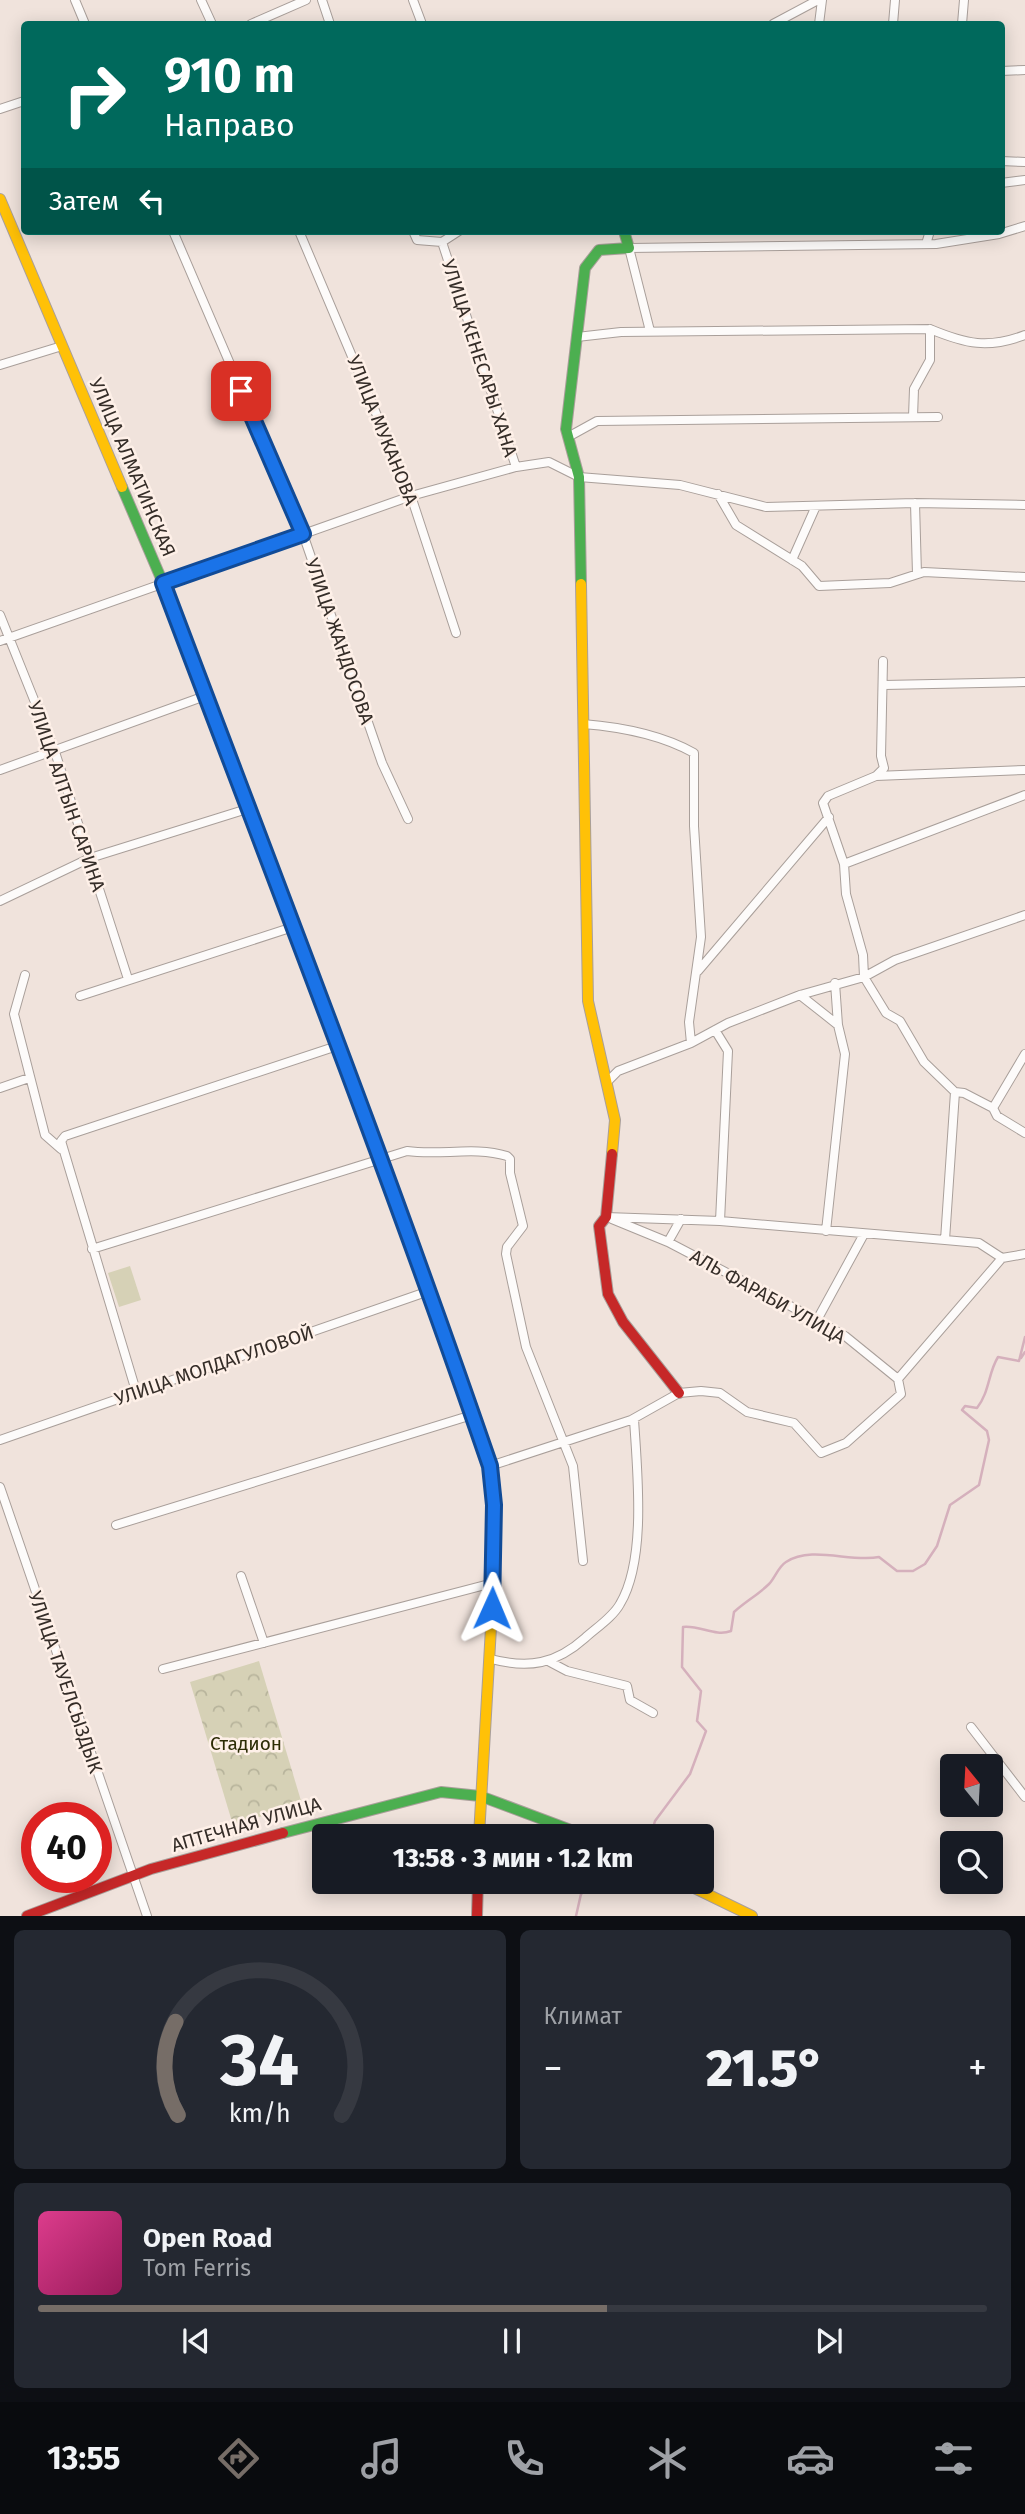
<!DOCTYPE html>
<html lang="ru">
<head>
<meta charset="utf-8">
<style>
  body { margin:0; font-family:"Fira Sans",sans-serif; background:#242831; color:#f1f3f6; height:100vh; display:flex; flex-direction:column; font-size:26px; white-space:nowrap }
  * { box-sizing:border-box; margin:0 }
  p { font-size:23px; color:#9ea1a6 }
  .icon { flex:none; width:38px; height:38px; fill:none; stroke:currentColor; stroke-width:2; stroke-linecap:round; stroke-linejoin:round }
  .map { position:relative; height:1916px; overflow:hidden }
  .details { display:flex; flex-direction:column; gap:14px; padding:14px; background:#0d0f14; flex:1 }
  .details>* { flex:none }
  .hud { position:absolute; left:21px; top:21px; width:984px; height:214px; border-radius:7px; box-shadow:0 4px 18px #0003; background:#00695c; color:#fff; overflow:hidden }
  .needle { width:46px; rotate:342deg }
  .tools { position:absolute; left:940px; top:1754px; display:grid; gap:14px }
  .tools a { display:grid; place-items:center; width:63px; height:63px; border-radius:7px; background:#171b24; box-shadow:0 4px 18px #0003; font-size:35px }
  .speed { position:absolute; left:21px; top:1802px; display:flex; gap:14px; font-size:35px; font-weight:700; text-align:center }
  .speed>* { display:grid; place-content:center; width:91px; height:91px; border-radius:50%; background:#171b24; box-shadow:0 4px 18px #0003; line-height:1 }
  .speed .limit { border:10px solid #d22; background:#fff; color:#111 }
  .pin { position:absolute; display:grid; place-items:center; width:60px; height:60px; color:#fff; margin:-30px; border-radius:14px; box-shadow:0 4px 10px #0006 }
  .me { position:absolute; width:77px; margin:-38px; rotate:1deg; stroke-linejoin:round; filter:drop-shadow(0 0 5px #0008) }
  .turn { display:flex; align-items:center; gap:24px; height:147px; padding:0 28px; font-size:32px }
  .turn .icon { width:91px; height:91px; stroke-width:2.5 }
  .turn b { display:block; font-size:49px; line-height:60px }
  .then { display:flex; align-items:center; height:66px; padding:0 28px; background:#0003; gap:14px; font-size:26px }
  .big { font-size:52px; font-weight:800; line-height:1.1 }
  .details .widget { flex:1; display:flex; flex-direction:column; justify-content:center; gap:10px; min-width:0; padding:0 24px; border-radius:10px; background:#242831 }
  .details .dial { align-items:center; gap:0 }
  .dial svg { height:182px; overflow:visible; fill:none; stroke:#363941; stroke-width:7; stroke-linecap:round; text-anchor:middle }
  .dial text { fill:#f1f3f6; stroke:none }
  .song { display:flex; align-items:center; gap:21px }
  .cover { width:84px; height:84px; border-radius:10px; background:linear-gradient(135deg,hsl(330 70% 55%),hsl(330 70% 35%)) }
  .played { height:7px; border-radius:4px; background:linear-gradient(90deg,#766d67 60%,#363941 60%) }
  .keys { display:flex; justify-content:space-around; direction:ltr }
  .heat { display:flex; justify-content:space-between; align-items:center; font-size:38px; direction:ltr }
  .details .tiles { flex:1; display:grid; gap:14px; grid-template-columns:1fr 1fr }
  .widget:last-child { grid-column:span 2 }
  .trip { position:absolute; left:312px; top:1824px; width:402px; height:70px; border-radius:7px; background:#171b24; box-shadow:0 4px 18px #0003; font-weight:800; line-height:70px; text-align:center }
  .menu { display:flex; height:112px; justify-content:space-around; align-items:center; background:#090b0e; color:#9ea1a6 }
  .menu .icon { width:49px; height:49px }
  .menu .on { color:#766d67 }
  .menu b { font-size:32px; color:#f1f3f6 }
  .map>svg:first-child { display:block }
  .park { fill:url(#park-crowns) }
  .pitch { fill:#d6d1b6 }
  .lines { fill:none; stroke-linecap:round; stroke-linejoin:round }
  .stream { stroke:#d5b0bc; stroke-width:2.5 }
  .street-casing { stroke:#a99f9a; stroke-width:10 }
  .fast-casing { stroke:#a99f9a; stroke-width:12 }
  .slow-casing { stroke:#a99f9a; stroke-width:12 }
  .jam-casing { stroke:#a99f9a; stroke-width:12 }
  .street { stroke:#fdfbfa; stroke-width:8 }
  .fast { stroke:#4caf50; stroke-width:10 }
  .slow { stroke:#ffc107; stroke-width:10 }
  .jam { stroke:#c62828; stroke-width:10 }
  .route-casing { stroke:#114b97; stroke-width:18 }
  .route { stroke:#1a73e8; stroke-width:12 }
  .labels { text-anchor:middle; stroke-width:5; stroke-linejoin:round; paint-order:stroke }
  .street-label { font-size:19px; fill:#352d28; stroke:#fef0e8 }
  .park-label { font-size:19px; fill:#2c2c05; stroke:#fef0e8 }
</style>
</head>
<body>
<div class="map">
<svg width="1025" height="1916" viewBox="0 0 1025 1916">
  <defs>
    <pattern id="park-crowns" width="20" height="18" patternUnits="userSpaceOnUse" patternTransform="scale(1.75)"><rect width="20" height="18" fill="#d6d1b6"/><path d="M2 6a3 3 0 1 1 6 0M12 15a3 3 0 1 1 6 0" fill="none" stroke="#b8b49c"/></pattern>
  </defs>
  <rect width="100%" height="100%" fill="#f0e3dc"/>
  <path class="park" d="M259 1661 302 1804 233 1825 190 1682Z"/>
  <path class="pitch" d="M130 1266 141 1300 119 1307 108 1273Z"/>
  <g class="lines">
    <path class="stream" d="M1021 1358 1025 1352
      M644 1836 652 1831 655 1821 690 1774 706 1731 697 1721 701 1691 682 1667 683 1627C700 1625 715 1637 731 1631L734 1612C745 1602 759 1594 769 1584 775 1578 778 1567 786 1562 812 1545 851 1563 879 1557L897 1571H913L925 1564 937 1546 950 1505 979 1485 989 1440 987 1431 962 1410 965 1406 977 1408C990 1391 988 1373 998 1357L1019 1361 1025 1337
      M576 1916 581 1894 595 1884 616 1888 625 1881"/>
    <defs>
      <path id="street" d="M75 0 85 24
        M201 0 212 24
        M322 0 330 24
        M413 0 422 24
        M251 24 306 0
        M773 24 818 0
        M819 24 822 0
        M893 24 895 0
        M962 24 964 0
        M1001 71 1025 70
        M0 109 24 101
        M1001 161 1025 162
        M1001 183 1025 180
        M173 231 303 534 382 763 408 819
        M299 231 411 496 456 633
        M413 231 417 240 442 242
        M442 242 516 467
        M442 242 459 231
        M926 244 930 231
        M930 329C966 344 988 349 1025 335
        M650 331 629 248 936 244 999 234 1025 226
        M577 337 621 332 930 329V360L914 389 913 417
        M0 365 62 346
        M568 437 597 421 938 417
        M718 494 736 525 802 566 819 586 890 583 924 572 1025 577
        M915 503 917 574
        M792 560 816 506
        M0 615 55 752 128 979
        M0 641 411 496 516 467 549 462 579 477 680 485 766 507 915 503 1025 505
        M883 661 881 756 884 768 876 776 828 796 823 803 844 864 846 894 863 955 864 977 886 1013 900 1021 924 1062 955 1092 964 1093 993 1108 997 1116 1025 1133
        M884 685 1025 682
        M583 724C621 727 660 734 694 753V826L701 937 689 1022 691 1043 618 1071 607 1082
        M0 770 205 696
        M876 776 1025 770
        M844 864 1025 795
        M0 901 90 858 247 809
        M698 971 829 817
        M25 975 14 1014 45 1135 61 1149
        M835 983 838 1025
        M800 995 838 1025 845 1054 826 1231
        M80 996 293 927
        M715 1030 728 1051 720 1221
        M691 1043 728 1023 800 995 864 977 895 960 1025 915
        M0 1088 29 1078
        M993 1108 1025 1054
        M606 1217 720 1221 945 1240 979 1243 1002 1258 1025 1254
        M612 1219 668 1242 817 1320 845 1336 898 1379
        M945 1240 955 1092
        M668 1242 681 1219
        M92 1249 407 1151C440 1156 474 1146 507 1156L510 1159V1173L523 1226 507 1247 506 1254 526 1347 573 1466 583 1561
        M817 1320 864 1234
        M898 1379 1002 1258
        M136 1391 61 1141 65 1136 340 1045
        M0 1440 429 1291
        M490 1466 631 1420 679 1393 701 1391 720 1393 747 1412 794 1423 821 1453 846 1443 901 1394 898 1379
        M0 1487 147 1916
        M116 1525 472 1415
        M241 1576 264 1643
        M491 1659C529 1669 556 1664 585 1638 596 1628 613 1617 620 1604 647 1559 637 1470 634 1419
        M550 1662 567 1671 627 1686 630 1700 653 1713
        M163 1669 493 1583
        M971 1727 1025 1797"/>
      <path id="fast" d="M122 487 163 583 349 1069
        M581 584 579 477 566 429 585 268 599 250 629 248 624 231
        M283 1833 441 1792 480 1796 587 1836"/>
      <path id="slow" d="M0 199 122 487
        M581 584 588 1001 615 1120 612 1154
        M479 1836 495 1558 490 1466 484 1448
        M680 1881 752 1916"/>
      <path id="jam" d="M349 1069 484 1448
        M612 1154 606 1217 599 1226 608 1294 623 1322 679 1393
        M27 1916 151 1869 283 1833
        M477 1916 478 1881"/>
    </defs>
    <use href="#street" class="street-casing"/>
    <use href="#fast" class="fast-casing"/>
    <use href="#slow" class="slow-casing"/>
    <use href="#jam" class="jam-casing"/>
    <use href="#street" class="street"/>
    <use href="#fast" class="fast"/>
    <use href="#slow" class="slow"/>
    <use href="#jam" class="jam"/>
  </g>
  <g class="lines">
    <defs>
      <path id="route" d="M241 391 303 534 163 583C274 877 388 1169 490 1466L494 1505 492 1608"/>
    </defs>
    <use href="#route" class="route-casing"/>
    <use href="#route" class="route"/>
  </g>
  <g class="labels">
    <g class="street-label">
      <text transform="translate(480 358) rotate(72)" y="7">УЛИЦА КЕНЕСАРЫ ХАНА</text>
      <text transform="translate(383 430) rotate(68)" y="7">УЛИЦА МУКАНОВА</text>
      <text transform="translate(133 467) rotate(67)" y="7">УЛИЦА АЛМАТИНСКАЯ</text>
      <text transform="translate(340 641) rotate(71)" y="7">УЛИЦА ЖАНДОСОВА</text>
      <text transform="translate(67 796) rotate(71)" y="7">УЛИЦА АЛТЫН САРИНА</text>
      <text transform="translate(768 1296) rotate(29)" y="7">АЛЬ ФАРАБИ УЛИЦА</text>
      <text transform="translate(214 1365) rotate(-19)" y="7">УЛИЦА МОЛДАГУЛОВОЙ</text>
      <text transform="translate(66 1682) rotate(71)" y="7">УЛИЦА ТАУЕЛСЫЗДЫК</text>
      <text transform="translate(246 1824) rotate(-16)" y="7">АПТЕЧНАЯ УЛИЦА</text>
    </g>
    <g class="park-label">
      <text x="246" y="1750">Стадион</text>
    </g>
  </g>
</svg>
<div class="tools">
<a><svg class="needle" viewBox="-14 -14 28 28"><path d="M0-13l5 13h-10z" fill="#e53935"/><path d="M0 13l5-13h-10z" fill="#9ea1a6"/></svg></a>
<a><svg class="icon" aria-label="search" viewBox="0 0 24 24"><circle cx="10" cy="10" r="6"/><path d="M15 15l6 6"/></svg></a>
</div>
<div class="speed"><div class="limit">40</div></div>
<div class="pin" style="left:241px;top:391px;background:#d93025"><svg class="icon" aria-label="arrive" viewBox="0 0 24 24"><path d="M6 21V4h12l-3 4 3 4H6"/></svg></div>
<svg class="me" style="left:492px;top:1608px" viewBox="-20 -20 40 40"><path d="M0-17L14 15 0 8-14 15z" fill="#1a73e8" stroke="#fff" stroke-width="4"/></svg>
<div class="trip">13:58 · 3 мин · 1.2 km</div>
<div class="hud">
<div class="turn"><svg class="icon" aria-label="right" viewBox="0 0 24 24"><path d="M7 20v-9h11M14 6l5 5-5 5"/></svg><div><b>910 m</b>Направо</div></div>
<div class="then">Затем<svg class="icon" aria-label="left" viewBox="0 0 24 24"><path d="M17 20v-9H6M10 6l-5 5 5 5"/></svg></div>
</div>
</div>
<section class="details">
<div class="tiles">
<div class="widget dial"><svg viewBox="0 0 100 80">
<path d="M14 69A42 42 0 1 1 86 69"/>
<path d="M14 69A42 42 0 0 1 13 28" stroke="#766d67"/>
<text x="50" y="56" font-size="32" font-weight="700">34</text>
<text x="50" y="72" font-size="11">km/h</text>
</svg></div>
<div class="widget"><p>Климат</p>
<div class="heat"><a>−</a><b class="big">21.5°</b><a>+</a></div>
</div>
<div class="widget">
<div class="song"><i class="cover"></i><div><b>Open Road</b><p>Tom Ferris</p></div></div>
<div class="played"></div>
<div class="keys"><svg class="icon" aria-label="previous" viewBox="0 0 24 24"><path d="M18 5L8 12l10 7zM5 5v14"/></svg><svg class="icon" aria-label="pause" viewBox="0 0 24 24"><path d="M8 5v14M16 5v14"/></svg><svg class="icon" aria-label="next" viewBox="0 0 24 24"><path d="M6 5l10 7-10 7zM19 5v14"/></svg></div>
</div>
</div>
</section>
<nav class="menu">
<b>13:55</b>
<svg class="icon on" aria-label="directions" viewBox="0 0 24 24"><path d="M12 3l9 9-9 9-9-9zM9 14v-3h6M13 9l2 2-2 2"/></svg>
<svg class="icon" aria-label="music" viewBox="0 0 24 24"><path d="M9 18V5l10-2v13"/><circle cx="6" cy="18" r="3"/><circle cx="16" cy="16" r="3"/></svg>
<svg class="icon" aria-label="phone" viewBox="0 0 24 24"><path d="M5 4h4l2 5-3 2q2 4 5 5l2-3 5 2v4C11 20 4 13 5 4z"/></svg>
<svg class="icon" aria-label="climate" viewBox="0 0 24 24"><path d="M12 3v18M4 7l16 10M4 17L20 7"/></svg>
<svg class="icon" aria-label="car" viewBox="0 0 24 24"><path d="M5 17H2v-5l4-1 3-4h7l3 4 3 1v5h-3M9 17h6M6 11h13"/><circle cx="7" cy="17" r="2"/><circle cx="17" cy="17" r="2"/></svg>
<svg class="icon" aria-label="filters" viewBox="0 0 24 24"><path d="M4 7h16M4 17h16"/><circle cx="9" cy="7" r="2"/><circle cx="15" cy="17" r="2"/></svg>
</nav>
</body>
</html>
